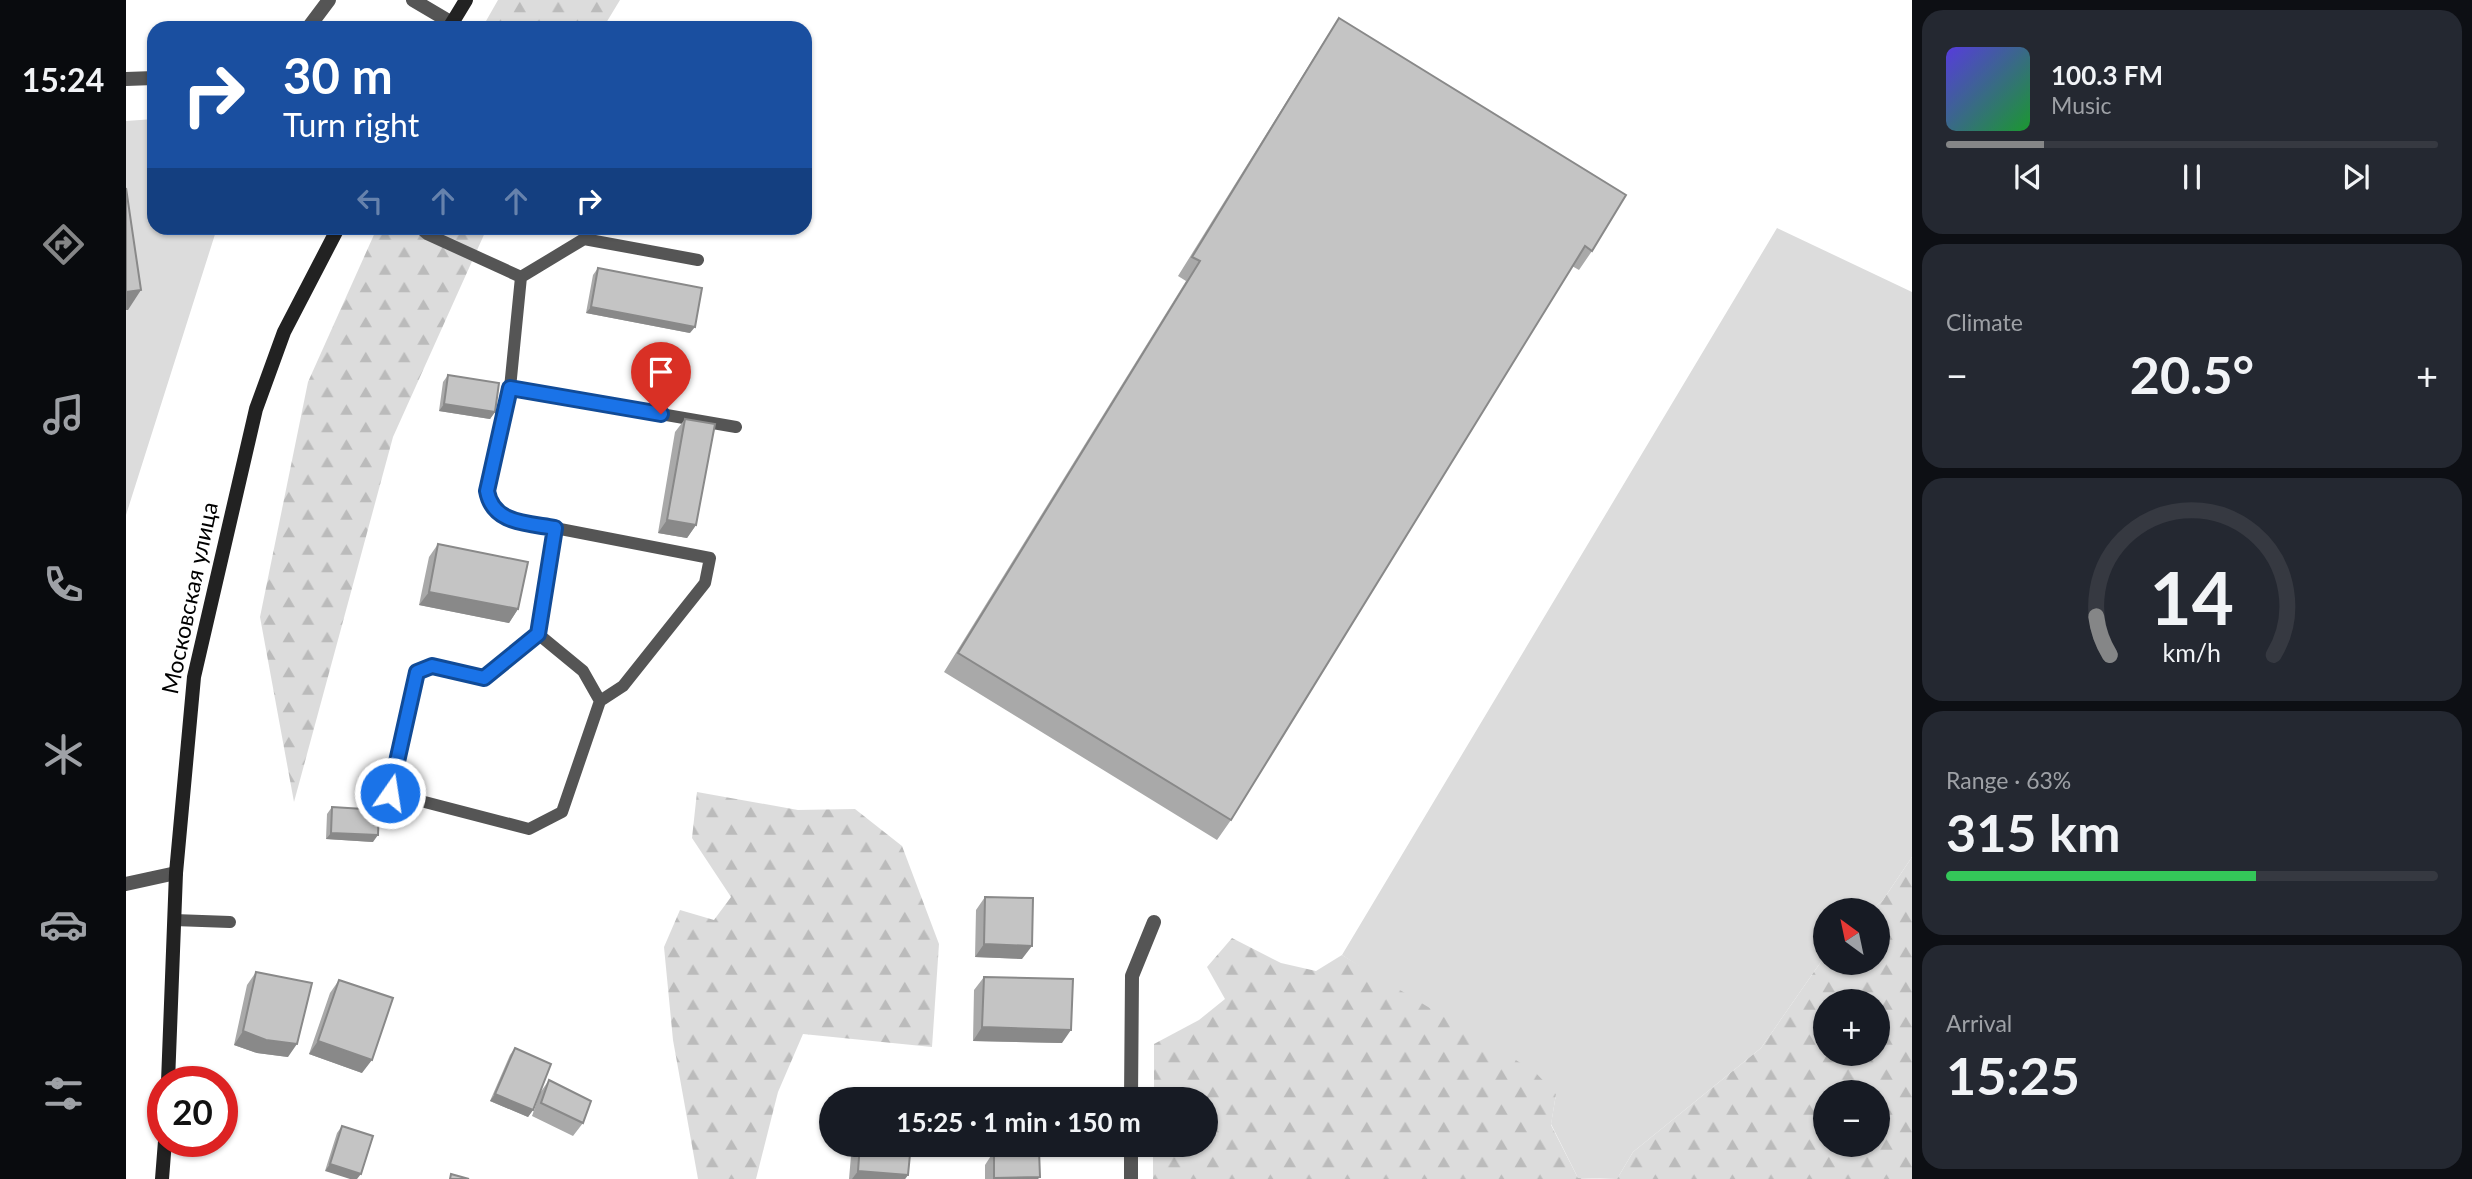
<!DOCTYPE html>
<html lang="en">
<head>
<meta charset="utf-8">
<style>
  body { margin:0; font-family:Lato,sans-serif; background:#242831; color:#f1f3f6; height:100vh; display:flex; flex-direction:column; font-size:26px; white-space:nowrap }
  * { box-sizing:border-box; margin:0 }
  p { font-size:23px; color:#9ea1a6 }
  .icon { flex:none; width:38px; height:38px; fill:none; stroke:currentColor; stroke-width:2; stroke-linecap:round; stroke-linejoin:round }
  .map { position:relative; flex:1; overflow:hidden }
  .drawer { display:flex; flex-direction:column; gap:10px; padding:10px; background:#0d0f14; width:560px }
  .drawer>* { flex:none }
  .top-card { position:absolute; left:21px; top:21px; width:665px; height:214px; border-radius:21px; box-shadow:0 2px 5px #0004; background:#1a4fa0; color:#fff; overflow:hidden }
  .needle { width:46px; rotate:327deg }
  .buttons { position:absolute; left:1687px; top:898px; display:grid; gap:14px }
  .buttons a { display:grid; place-items:center; width:77px; height:77px; border-radius:50%; background:#171b24; box-shadow:0 2px 5px #0004; font-size:35px }
  .speed { position:absolute; left:21px; top:1066px; display:flex; gap:14px; font-size:35px; font-weight:700; text-align:center }
  .speed>* { display:grid; place-content:center; width:91px; height:91px; border-radius:50%; background:#171b24; box-shadow:0 2px 5px #0004; line-height:1 }
  .speed .limit { border:10px solid #d22; background:#fff; color:#111 }
  .pin { position:absolute; display:grid; place-items:center; width:60px; height:60px; color:#fff; margin:-72px -30px; border-radius:50% 50% 50% 0; rotate:-45deg; box-shadow:0 0 7px #0007 }
  .pin .icon { rotate:45deg }
  .me { position:absolute; width:77px; margin:-38px; rotate:13deg; stroke-linejoin:round; filter:drop-shadow(0 0 5px #0008) }
  .turn { display:flex; align-items:center; gap:24px; height:147px; padding:0 21px; font-size:32px }
  .turn .icon { width:91px; height:91px; stroke-width:2.5 }
  .turn b { display:block; font-size:49px; line-height:60px }
  .lanes { display:flex; align-items:center; height:66px; padding:0 21px; background:#0003; justify-content:center; gap:35px; direction:ltr }
  .lanes .off { opacity:.35 }
  .big { font-size:52px; font-weight:700; line-height:1.1 }
  .drawer .card { flex:1; display:flex; flex-direction:column; justify-content:center; gap:10px; min-width:0; padding:0 24px; border-radius:21px; background:#242831 }
  .drawer .dial { align-items:center; gap:0 }
  .dial svg { height:182px; overflow:visible; fill:none; stroke:#363941; stroke-width:7; stroke-linecap:round; text-anchor:middle }
  .dial text { fill:#f1f3f6; stroke:none }
  .song { display:flex; align-items:center; gap:21px }
  .cover { width:84px; height:84px; border-radius:10px; background:linear-gradient(135deg,hsl(250 70% 55%),hsl(130 70% 35%)) }
  .played { height:7px; border-radius:4px; background:linear-gradient(90deg,#858687 20%,#363941 20%) }
  .keys { display:flex; justify-content:space-around; direction:ltr }
  .heat { display:flex; justify-content:space-between; align-items:center; font-size:38px; direction:ltr }
  .charge { height:10px; border-radius:5px; background:linear-gradient(90deg,#34c759 63%,#363941 0) }
  .trip { position:absolute; left:693px; top:1087px; width:399px; height:70px; border-radius:35px; background:#171b24; box-shadow:0 2px 5px #0004; font-weight:700; line-height:70px; text-align:center }
  main { display:flex; flex:1; min-height:0 }
  .tabs { display:flex; flex-direction:column; width:126px; justify-content:space-around; align-items:center; background:#090b0e; color:#9ea1a6 }
  .tabs .icon { width:49px; height:49px }
  .tabs .selected { color:#858687 }
  .tabs b { font-size:32px; color:#f1f3f6 }
  .map>svg:first-child { display:block }
  .grass { fill:#dcdcdc }
  .forest { fill:url(#forest-firs); fill-rule:evenodd }
  .lines { fill:none; stroke-linecap:round; stroke-linejoin:round }
  .service { stroke:#555; stroke-width:12 }
  .minor { stroke:#555; stroke-width:14 }
  .tertiary { stroke:#555; stroke-width:14 }
  .secondary { stroke:#222; stroke-width:14 }
  .wall { fill:#a9a9a9 }
  .shaded-wall { fill:#898989 }
  .building { fill:#c4c4c4; stroke:#898989; stroke-width:2 }
  .route-casing { stroke:#114b97; stroke-width:18 }
  .route { stroke:#1a73e8; stroke-width:12 }
  .labels { text-anchor:middle; stroke-width:6; stroke-linejoin:round; paint-order:stroke }
  .street-label { font-size:23px; fill:#000; stroke:#fff }
</style>
</head>
<body>
<main>
<nav class="tabs">
<b>15:24</b>
<svg class="icon selected" aria-label="directions" viewBox="0 0 24 24"><path d="M12 3l9 9-9 9-9-9zM9 14v-3h6M13 9l2 2-2 2"/></svg>
<svg class="icon" aria-label="music" viewBox="0 0 24 24"><path d="M9 18V5l10-2v13"/><circle cx="6" cy="18" r="3"/><circle cx="16" cy="16" r="3"/></svg>
<svg class="icon" aria-label="phone" viewBox="0 0 24 24"><path d="M5 4h4l2 5-3 2q2 4 5 5l2-3 5 2v4C11 20 4 13 5 4z"/></svg>
<svg class="icon" aria-label="climate" viewBox="0 0 24 24"><path d="M12 3v18M4 7l16 10M4 17L20 7"/></svg>
<svg class="icon" aria-label="car" viewBox="0 0 24 24"><path d="M5 17H2v-5l4-1 3-4h7l3 4 3 1v5h-3M9 17h6M6 11h13"/><circle cx="7" cy="17" r="2"/><circle cx="17" cy="17" r="2"/></svg>
<svg class="icon" aria-label="filters" viewBox="0 0 24 24"><path d="M4 7h16M4 17h16"/><circle cx="9" cy="7" r="2"/><circle cx="15" cy="17" r="2"/></svg>
</nav>
<div class="map">
<svg width="1786" height="1179" viewBox="0 0 1786 1179">
  <defs>
    <pattern id="forest-firs" width="22" height="20" patternUnits="userSpaceOnUse" patternTransform="scale(1.75)"><rect width="22" height="20" fill="#dcdcdc"/><path d="M5 1l3.5 6h-7zM16 11l3.5 6h-7z" fill="#bbb"/></pattern>
  </defs>
  <rect width="100%" height="100%" fill="#fff"/>
  <path class="grass" d="M28 119V228H91L0 515V121Z
    M1651 228 1786 292V857L1757 900 1745 910H1699V956L1635 1048 1507 1152 1491 1179 1452 1178 1425 1124 1430 1094 1216 955Z"/>
  <path class="forest" d="M372 0H494L477 28H356Z
    M251 228H361L267 437 168 802 134 617 182 382Z
    M571 792 672 810 729 809 776 846 813 944 806 1047 677 1034 652 1092 630 1179H572L547 1040 538 947 554 910 588 920 605 897 566 838Z
    M1786 857V1179H1491L1507 1152 1635 1048 1699 956V962H1752V910H1745L1757 900ZM1752 1001V1054H1699V1001ZM1752 1092V1144H1699V1092Z
    M1106 938 1155 963 1190 971 1216 955 1408 1071 1430 1094 1425 1125 1452 1178 1475 1179H1027V1145L1080 1144V1099H1028V1044L1073 1020 1099 999 1081 967Z"/>
  <g class="lines">
    <path class="service" d="M294 228 301 234 395 277 384 388 361 491 363 501 377 518 584 558 579 583 497 686 474 701 436 812 403 829 264 793 291 672 306 666 358 678 412 634 429 528
      M395 277 458 239 572 260
      M384 388 610 427
      M412 634 457 671 474 701
      M48 920 104 922"/>
    <path class="minor" d="M287 0 326 23
      M182 28 203 0
      M0 79 28 78
      M1005 1099 1006 976 1028 922
      M1005 1179V1144"/>
    <path class="tertiary" d="M0 884 50 873"/>
    <path class="secondary" d="M323 28 340 0
      M42 1082 50 873 68 677 130 409 158 332 212 228
      M36 1179 39 1141"/>
  </g>
  <path class="wall" d="M1213 18 1466 251 1453 270 1446 266 1105 820 1091 840 818 672 1060 281 1052 276 1200 38Z
    M472 268 564 333 460 313 467 275Z
    M322 375 369 412 364 419 313 411 317 382Z
    M559 419 570 525 561 538 532 533 549 432Z
    M312 544 392 609 383 623 293 605 303 557Z
    M206 807 247 842 200 839 201 814Z
    M859 897 896 959 849 957 850 910Z
    M130 972 162 1057 131 1053 108 1045 121 985Z
    M858 977 936 1043 847 1041 848 990Z
    M213 980 236 1073 183 1054 204 993Z
    M389 1048 407 1110 402 1117 364 1101 384 1055Z
    M423 1080 457 1123 447 1136 406 1116 414 1093Z
    M216 1126 247 1136 199 1171 211 1133Z
    M726 1144H785L782 1175 779 1179H723Z
    M868 1151 912 1179H859V1165Z"/>
  <path class="shaded-wall" d="M15 290 2 310H0V292Z
    M465 307 569 327 564 333 460 313Z
    M318 404 369 412 364 419 313 411Z
    M541 520 570 525 561 538 532 533Z
    M303 592 392 609 383 623 293 605Z
    M205 833 252 835 247 842 200 839Z
    M858 944 906 946 896 959 849 957Z
    M856 1027 945 1030 936 1043 847 1041Z
    M117 1031 171 1044 162 1057 131 1053 108 1045Z
    M192 1041 246 1060 236 1073 183 1054Z
    M369 1094 407 1110 402 1117 364 1101Z
    M204 1164 235 1174 231 1179H224L199 1171Z
    M732 1171 782 1175 779 1179H726Z
    M914 1177 912 1179H867L868 1178Z"/>
  <path class="building" d="M1213 18 1500 195 1466 251 1459 246 1105 820 832 653 1074 261 1066 257Z
    M0 188 15 290 0 292Z
    M472 268 576 288 569 327 465 307Z
    M322 375 373 383 369 412 318 404Z
    M559 419 589 424 570 525 541 520Z
    M312 544 402 562 392 609 303 592Z
    M206 807 253 810 252 835 205 833Z
    M859 897 907 898 906 946 858 944Z
    M130 972 186 983 171 1044 140 1040 117 1031Z
    M858 977 947 979 945 1030 856 1027Z
    M213 980 267 998 246 1060 192 1041Z
    M389 1048 425 1064 407 1110 369 1094Z
    M423 1080 465 1101 457 1123 415 1103Z
    M216 1126 247 1136 235 1174 204 1164Z
    M734 1144H785L782 1175 732 1171Z
    M913 1150 914 1177 868 1178V1151Z
    M325 1174 343 1179H324Z"/>
  <g class="lines">
    <defs>
      <path id="route" d="M264 793 291 672 306 666 358 678 412 634 429 528C401 523 367 524 361 491L384 388 535 414"/>
    </defs>
    <use href="#route" class="route-casing"/>
    <use href="#route" class="route"/>
  </g>
  <g class="labels">
    <g class="street-label">
      <text transform="translate(64 598) rotate(-78)" y="8">Московская улица</text>
    </g>
  </g>
</svg>
<div class="buttons">
<a><svg class="needle" viewBox="-14 -14 28 28"><path d="M0-13l5 13h-10z" fill="#e53935"/><path d="M0 13l5-13h-10z" fill="#9ea1a6"/></svg></a>
<a>+</a>
<a>−</a>
</div>
<div class="speed"><div class="limit">20</div></div>
<div class="pin" style="left:535px;top:414px;background:#d93025"><svg class="icon" aria-label="arrive" viewBox="0 0 24 24"><path d="M6 21V4h12l-3 4 3 4H6"/></svg></div>
<svg class="me" style="left:264px;top:793px" viewBox="-20 -20 40 40"><circle r="17" fill="#1a73e8" stroke="#fff" stroke-width="3"/><path d="M0-11L8 9 0 5-8 9z" fill="#fff"/></svg>
<div class="trip">15:25 · 1 min · 150 m</div>
<div class="top-card">
<div class="turn"><svg class="icon" aria-label="right" viewBox="0 0 24 24"><path d="M7 20v-9h11M14 6l5 5-5 5"/></svg><div><b>30 m</b>Turn right</div></div>
<div class="lanes"><svg class="icon off" aria-label="left" viewBox="0 0 24 24"><path d="M17 20v-9H6M10 6l-5 5 5 5"/></svg><svg class="icon off" aria-label="ahead" viewBox="0 0 24 24"><path d="M12 20V5M6 11l6-6 6 6"/></svg><svg class="icon off" aria-label="ahead" viewBox="0 0 24 24"><path d="M12 20V5M6 11l6-6 6 6"/></svg><svg class="icon" aria-label="right" viewBox="0 0 24 24"><path d="M7 20v-9h11M14 6l5 5-5 5"/></svg></div>
</div>
</div>
<section class="drawer">
<div class="card">
<div class="song"><i class="cover"></i><div><b>100.3 FM</b><p>Music</p></div></div>
<div class="played"></div>
<div class="keys"><svg class="icon" aria-label="previous" viewBox="0 0 24 24"><path d="M18 5L8 12l10 7zM5 5v14"/></svg><svg class="icon" aria-label="pause" viewBox="0 0 24 24"><path d="M8 5v14M16 5v14"/></svg><svg class="icon" aria-label="next" viewBox="0 0 24 24"><path d="M6 5l10 7-10 7zM19 5v14"/></svg></div>
</div>
<div class="card"><p>Climate</p>
<div class="heat"><a>−</a><b class="big">20.5°</b><a>+</a></div>
</div>
<div class="card dial"><svg viewBox="0 0 100 80">
<path d="M14 69A42 42 0 1 1 86 69"/>
<path d="M14 69A42 42 0 0 1 8 52" stroke="#858687"/>
<text x="50" y="56" font-size="32" font-weight="700">14</text>
<text x="50" y="72" font-size="11">km/h</text>
</svg></div>
<div class="card"><p>Range · 63%</p><b class="big">315 km</b><div class="charge"></div></div>
<div class="card"><p>Arrival</p><b class="big">15:25</b></div>
</section>
</main>
</body>
</html>
